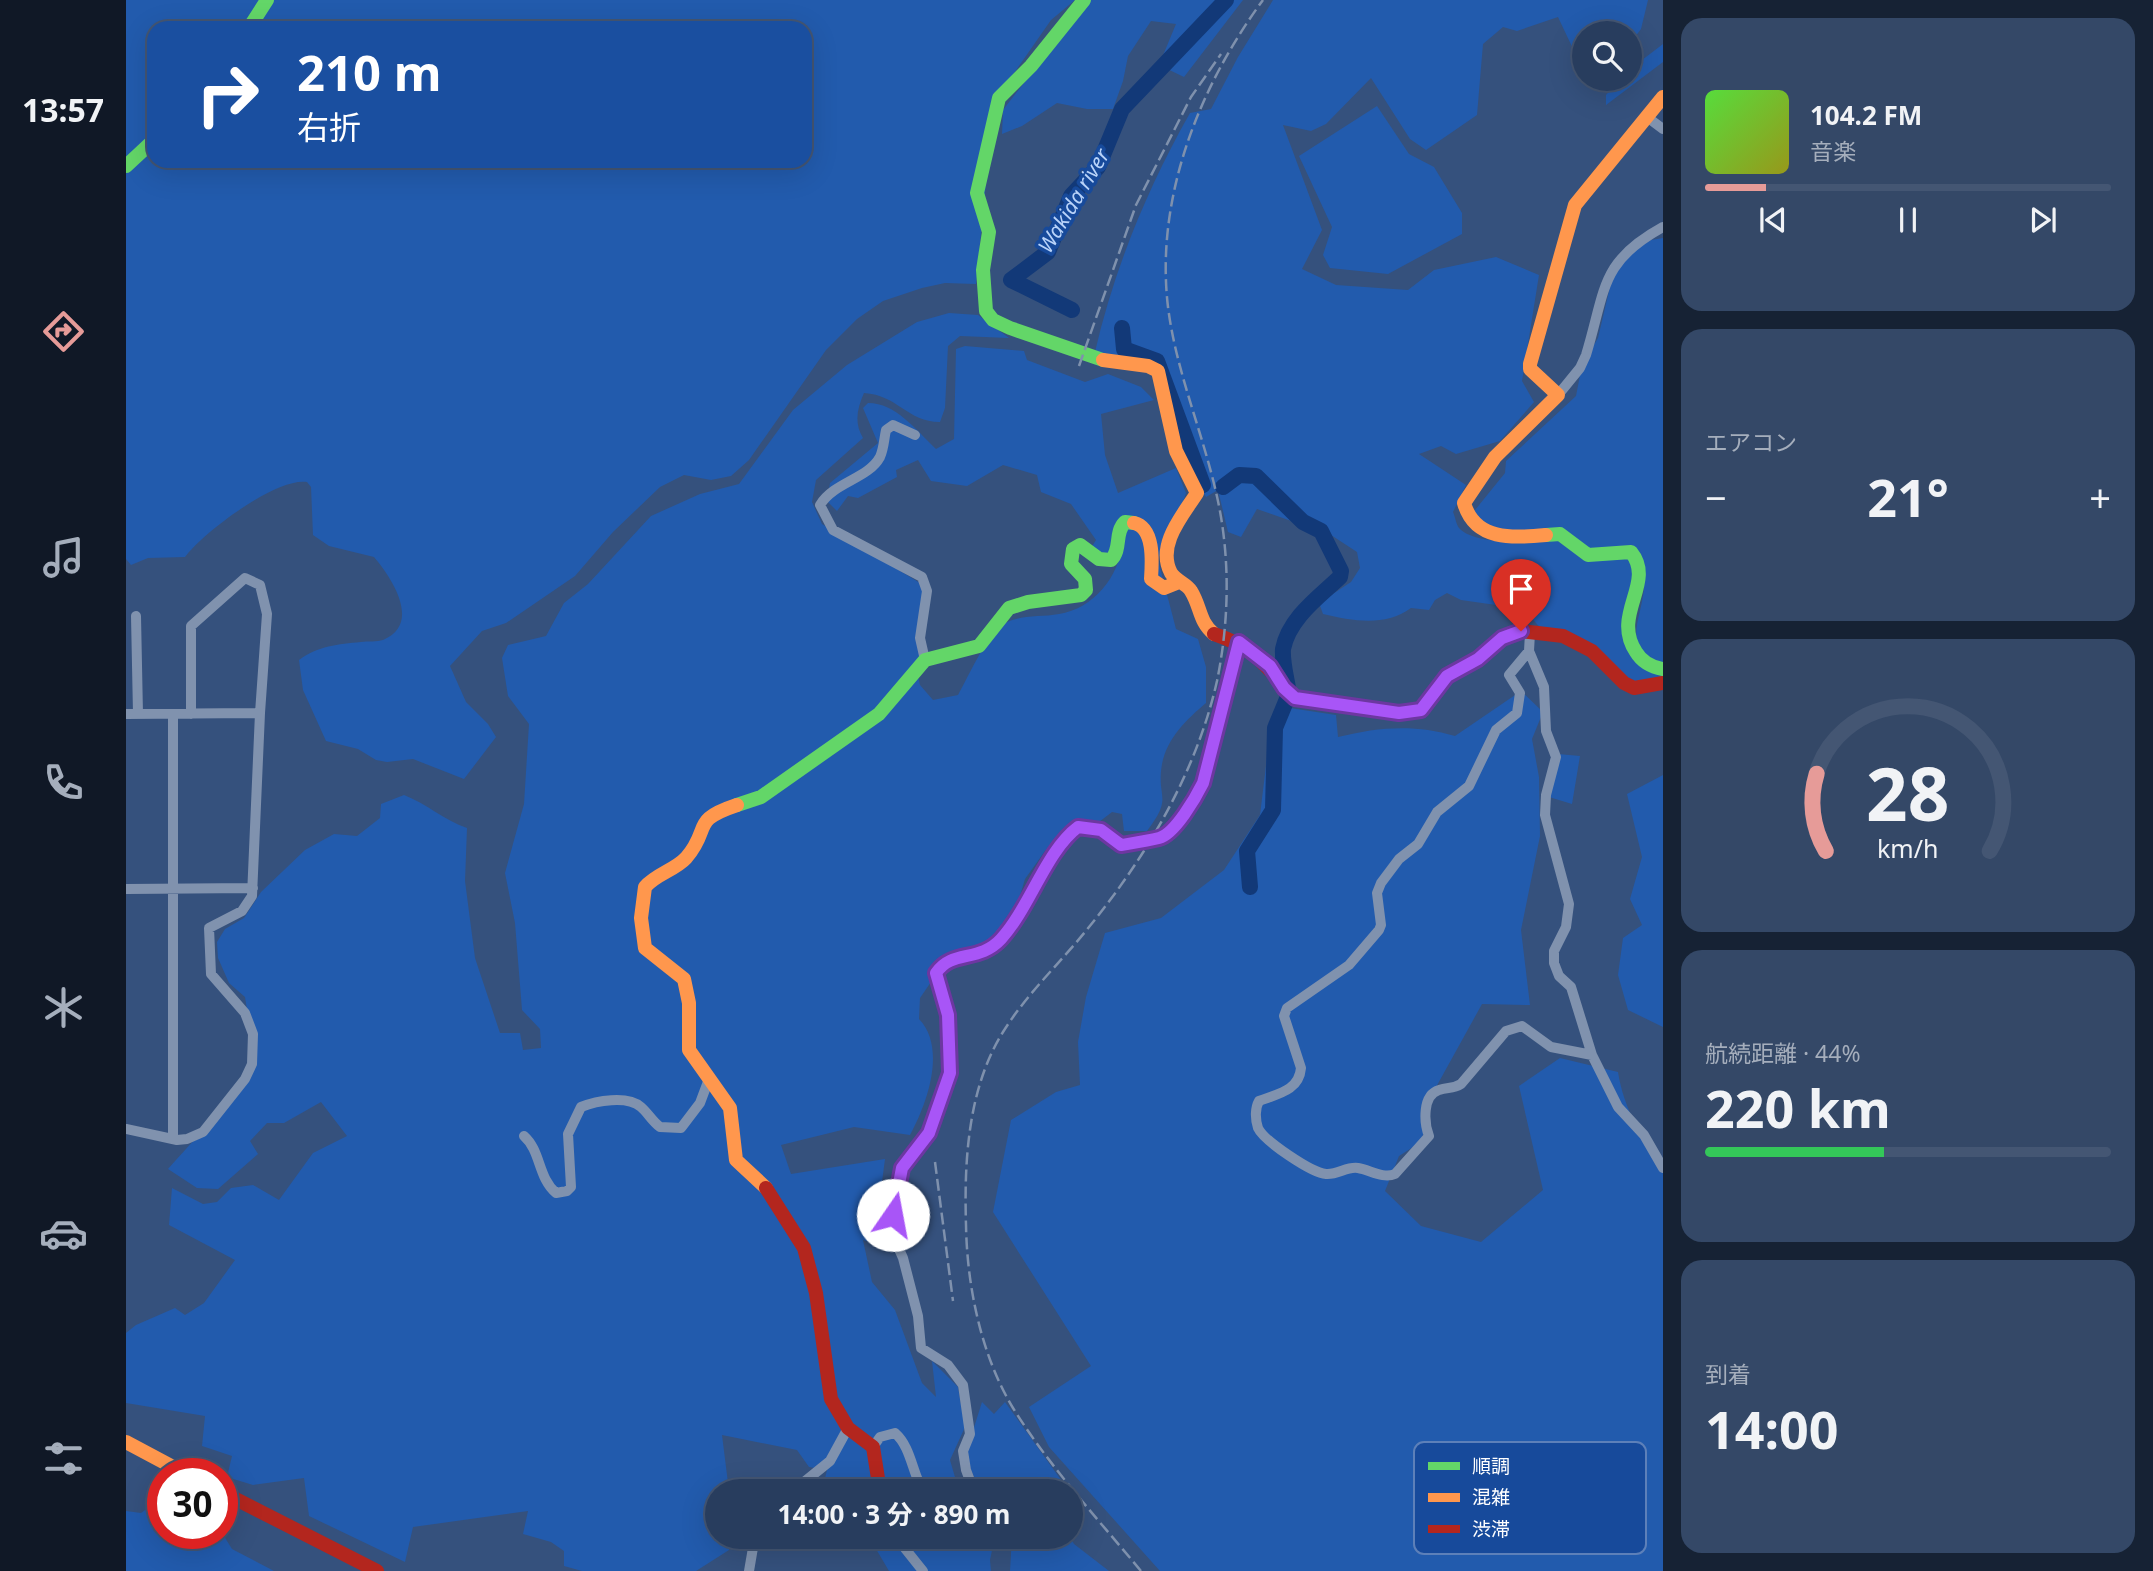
<!DOCTYPE html>
<html lang="ja">
<head>
<meta charset="utf-8">
<style>
  body { margin:0; font-family:"Noto Sans","Noto Sans JP",sans-serif; background:#344867; color:#f1f3f6; height:100vh; display:flex; flex-direction:column; font-size:26px; white-space:nowrap }
  * { box-sizing:border-box; margin:0 }
  p { font-size:23px; color:#a5aebc }
  .icon { flex:none; width:38px; height:38px; fill:none; stroke:currentColor; stroke-width:2; stroke-linecap:round; stroke-linejoin:round }
  .map { position:relative; flex:1; overflow:hidden }
  .details { display:flex; flex-direction:column; gap:18px; padding:18px; background:#162234; width:490px }
  .details>* { flex:none }
  .hud { position:absolute; left:21px; top:21px; width:665px; height:147px; border-radius:21px; box-shadow:0 7px 28px #0002,0 0 0 2px #445673; background:#1a4fa0; color:#fff; overflow:hidden }
  .tools { position:absolute; left:1446px; top:21px; display:grid; gap:14px }
  .tools a { display:grid; place-items:center; width:70px; height:70px; border-radius:50%; background:#283d5e; box-shadow:0 7px 28px #0002,0 0 0 2px #445673; font-size:35px }
  .speed { position:absolute; left:21px; top:1458px; display:flex; gap:14px; font-size:35px; font-weight:700; text-align:center }
  .speed>* { display:grid; place-content:center; width:91px; height:91px; border-radius:50%; background:#283d5e; box-shadow:0 7px 28px #0002,0 0 0 2px #445673; line-height:1 }
  .speed .limit { border:10px solid #d22; background:#fff; color:#111 }
  .pin { position:absolute; display:grid; place-items:center; width:60px; height:60px; color:#fff; margin:-72px -30px; border-radius:50% 50% 50% 0; rotate:-45deg; box-shadow:0 0 7px #0007 }
  .pin .icon { rotate:45deg }
  .me { position:absolute; width:77px; margin:-38px; rotate:12deg; stroke-linejoin:round; filter:drop-shadow(0 0 5px #0008) }
  .turn { display:flex; align-items:center; gap:24px; height:147px; padding:0 35px; font-size:32px }
  .turn .icon { width:91px; height:91px; stroke-width:2.5 }
  .turn b { display:block; font-size:49px; line-height:60px }
  .big { font-size:52px; font-weight:700; line-height:1.1 }
  .details .widget { flex:1; display:flex; flex-direction:column; justify-content:center; gap:10px; min-width:0; padding:0 24px; border-radius:21px; background:#344867 }
  .details .dial { align-items:center; gap:0 }
  .dial svg { height:182px; overflow:visible; fill:none; stroke:#445673; stroke-width:7; stroke-linecap:round; text-anchor:middle }
  .dial text { fill:#f1f3f6; stroke:none }
  .song { display:flex; align-items:center; gap:21px }
  .cover { width:84px; height:84px; border-radius:10px; background:linear-gradient(135deg,hsl(110 70% 55%),hsl(60 70% 35%)) }
  .played { height:7px; border-radius:4px; background:linear-gradient(90deg,#e69b98 15%,#445673 15%) }
  .keys { display:flex; justify-content:space-around; direction:ltr }
  .heat { display:flex; justify-content:space-between; align-items:center; font-size:38px; direction:ltr }
  .charge { height:10px; border-radius:5px; background:linear-gradient(90deg,#34c759 44%,#445673 0) }
  .trip { position:absolute; left:579px; top:1479px; width:378px; height:70px; border-radius:35px; background:#283d5e; box-shadow:0 7px 28px #0002,0 0 0 2px #445673; font-weight:700; line-height:70px; text-align:center }
  main { display:flex; flex:1; min-height:0 }
  .tabs { display:flex; flex-direction:column; width:126px; justify-content:space-around; align-items:center; background:#101826; color:#a5aebc }
  .tabs .icon { width:49px; height:49px }
  .tabs .selected { color:#e69b98 }
  .tabs b { font-size:32px; color:#f1f3f6 }
  .map>svg:first-child { display:block }
  .green { fill:#225bad; fill-rule:evenodd }
  .lines { fill:none; stroke-linecap:round; stroke-linejoin:round }
  .river { stroke:#123978; stroke-width:16 }
  .street { stroke:#8092ae; stroke-width:10 }
  .fast { stroke:#63d668; stroke-width:14 }
  .slow { stroke:#ff974d; stroke-width:14 }
  .jam { stroke:#b3261e; stroke-width:14 }
  .rail { stroke:#7f91ad; stroke-width:2.5; stroke-dasharray:12 5; stroke-linecap:butt }
  .route-casing { stroke:#6d37a1; stroke-width:18 }
  .route { stroke:#a855f7; stroke-width:12 }
  .labels { text-anchor:middle; stroke-width:7; stroke-linejoin:round; paint-order:stroke }
  .water-label { font-size:21px; font-style:italic; fill:#b9d3f9; stroke:#174a9b }
  .key { fill:#174a9b; stroke:#5d80b9; stroke-width:2 }
  .key-label { font-size:19px; fill:#fff }
</style>
</head>
<body>
<main>
<nav class="tabs">
<b>13:57</b>
<svg class="icon selected" aria-label="directions" viewBox="0 0 24 24"><path d="M12 3l9 9-9 9-9-9zM9 14v-3h6M13 9l2 2-2 2"/></svg>
<svg class="icon" aria-label="music" viewBox="0 0 24 24"><path d="M9 18V5l10-2v13"/><circle cx="6" cy="18" r="3"/><circle cx="16" cy="16" r="3"/></svg>
<svg class="icon" aria-label="phone" viewBox="0 0 24 24"><path d="M5 4h4l2 5-3 2q2 4 5 5l2-3 5 2v4C11 20 4 13 5 4z"/></svg>
<svg class="icon" aria-label="climate" viewBox="0 0 24 24"><path d="M12 3v18M4 7l16 10M4 17L20 7"/></svg>
<svg class="icon" aria-label="car" viewBox="0 0 24 24"><path d="M5 17H2v-5l4-1 3-4h7l3 4 3 1v5h-3M9 17h6M6 11h13"/><circle cx="7" cy="17" r="2"/><circle cx="17" cy="17" r="2"/></svg>
<svg class="icon" aria-label="filters" viewBox="0 0 24 24"><path d="M4 7h16M4 17h16"/><circle cx="9" cy="7" r="2"/><circle cx="15" cy="17" r="2"/></svg>
</nav>
<div class="map">
<svg width="1537" height="1571" viewBox="0 0 1537 1571">
  <rect width="100%" height="100%" fill="#35517d"/>
  <path class="green" d="M0 0H949L925 20 868 102 850 284 819 283 796 288 757 301 731 319 700 350 623 460 605 476 585 480 558 475 534 487 487 532 449 576 380 623 356 631 324 666 340 702 362 724 370 737 338 779 287 759 261 762 250 760 232 749 200 741 177 690 173 660C192 646 212 644 235 642 242 641 251 642 257 640 296 624 266 578 248 557L203 546 187 535 185 487 181 482C150 477 77 533 59 557L22 558 5 565 0 559ZM28 28H679V161H28Z
    M962 0H1117L1058 77 1033 65 1050 24 1025 21 1002 56 997 81 987 109H961L931 103 896 126 876 134 877 110Z
    M1147 0H1522L1515 29 1503 45V33H1458V72L1432 17 1391 31 1377 27 1357 44 1351 115 1300 150 1284 139 1245 78 1200 124 1185 131 1157 125 1196 230 1176 269 1210 285 1282 290 1308 270 1370 257 1413 275 1396 381 1408 402 1374 441 1330 454 1315 446 1293 454 1340 485 1327 512C1329 516 1330 524 1333 528 1350 547 1413 541 1436 540L1453 556 1506 558 1510 565 1503 651 1537 672V678L1502 682 1493 671 1416 630 1398 609 1335 600 1321 593 1309 600 1303 610 1285 608C1259 627 1227 621 1197 614L1193 603 1225 582 1234 568 1231 552 1205 535 1131 509 1115 537 1102 532 1092 490 1080 497 1058 456 1033 373 969 352C988 269 1022 187 1064 113L1085 109 1112 57Z
    M1537 44V62L1480 105V95L1495 79H1503V70Z
    M1251 106 1283 154 1308 167 1336 213V234L1262 274 1204 268 1197 255 1206 227 1173 156Z
    M1537 238V664C1494 647 1515 623 1518 588 1518 577 1511 562 1508 550H1461L1449 538 1363 528 1345 515 1379 473 1380 461 1450 396 1456 365 1472 338 1487 274 1502 253 1525 240Z
    M823 313 852 315 883 338 834 336 822 346 819 408 814 422C781 422 772 395 738 393 731 409 728 423 737 438L690 480 686 502 696 524 804 589 792 676 794 685 807 700 832 695C841 679 859 640 871 629 888 613 912 618 933 614 967 609 994 576 996 543L987 559 962 553 970 540 945 504 915 492 911 475 877 465 841 486 805 481 792 460 770 470 771 477 732 498 722 496 711 511 701 501 704 483 752 443 737 408 742 403C770 403 790 430 810 449L828 439 830 349 839 346 898 351 901 360 959 382 982 374 1015 387 1028 400 975 414 979 455 992 493 1050 468 1060 493 1055 508 1043 525 1032 560 1050 629 1072 639 1080 667V703C1061 719 1041 738 1036 764 1030 799 1048 796 1021 831H998L996 814 986 812 973 822 941 827 919 851 899 879 882 936 805 982 794 998 793 1019C821 1048 801 1104 784 1135L728 1127 655 1145 665 1174 759 1159 756 1182 760 1247 737 1240 746 1282 769 1310 796 1383 810 1397 806 1361 832 1387 839 1427 824 1460 833 1491H696L701 1470 683 1467 671 1450 596 1435 603 1491H592V1536L603 1537V1550L570 1571H456L438 1566V1551L425 1542 397 1534 402 1511 287 1527 279 1562 183 1516 178 1478 127 1485 101 1477 106 1456 76 1446 79 1416 0 1403V1333L10 1325 49 1308 59 1315 78 1303 109 1260 43 1225 46 1188 77 1204 91 1202 105 1188 127 1185 153 1200 187 1153 221 1136 195 1102 158 1123H141L124 1141 132 1154 92 1189 71 1188 42 1169C67 1140 115 1095 123 1057 127 1037 122 1017 119 997L103 983 92 958 91 942 99 929 118 918 135 892 179 850 208 834 231 836 254 818 255 804 278 795C301 804 318 820 341 828L339 881 349 958 374 1033H394L397 1050 415 1048 414 1029 396 1010 389 923 379 873 398 804 403 724 382 696 376 658 382 645 420 636 438 603 462 584 525 516 574 494 613 484 667 410 721 365 791 322Z
    M1395 691 1417 712 1406 739 1413 777 1414 836 1395 930 1404 1005 1356 1004 1309 1089 1295 1142 1273 1156 1259 1191 1295 1226 1355 1242 1417 1190 1393 1086 1434 1058 1492 1072C1498 1110 1516 1138 1537 1169V1571H1034L923 1447 903 1407 965 1366 867 1212 885 1120 930 1092 954 1085 952 1042 960 997 979 933 1035 918 1098 870 1134 815 1145 725 1164 708 1210 715 1212 737C1252 727 1289 724 1329 736Z
    M1432 754 1454 756 1446 804 1423 797Z
    M1537 775V1027L1502 1010 1492 975 1497 938 1516 925 1504 899 1516 857 1501 794Z
    M856 1402 868 1414 879 1402 943 1491H854L839 1456Z
    M37 1497V1533H96L106 1549 148 1571H0V1511L15 1513Z
    M869 1536 864 1560 865 1571H763L743 1537Z
    M886 1536 944 1537 948 1544 983 1571H884Z"/>
  <g class="lines">
    <path class="river" d="M946 310 885 280 922 252 945 196 972 167 996 109 1100 0
      M996 328 998 349 1031 361 1077 485
      M1097 487 1113 475 1130 476 1177 522 1195 531 1215 571 1214 577C1193 597 1163 618 1157 649 1156 661 1160 676 1162 688
      M1124 887 1121 851 1147 810 1149 728 1161 699"/>
    <path class="street" d="M1521 117 1537 129
      M1432 395 1454 368 1460 355C1480 290 1473 262 1537 227
      M789 435 767 425 760 430C758 439 758 448 754 457 742 479 708 482 694 505L707 530 796 577 801 591 794 638 799 660
      M10 616 12 714
      M1404 633 1403 651 1418 687 1420 731 1430 757 1420 795 1419 815 1443 904 1440 927 1428 951V963L1433 976 1445 987 1466 1055 1492 1107 1518 1135 1537 1168
      M1403 651 1383 675 1394 693 1391 713 1370 730 1343 786 1311 812 1292 844 1273 859 1255 883 1251 893 1255 925 1253 930 1223 965 1161 1008 1158 1016 1175 1068C1173 1091 1151 1094 1133 1101 1129 1108 1129 1119 1132 1128 1138 1141 1186 1173 1200 1174 1212 1175 1221 1166 1232 1168 1244 1170 1257 1179 1269 1174L1303 1136C1298 1123 1296 1095 1313 1090 1322 1087 1327 1089 1335 1084L1380 1031 1396 1026 1425 1047 1466 1055
      M0 714 134 713 126 896 116 911 83 928 85 974 119 1013 127 1034 126 1064 119 1079 77 1132 61 1139 51 1140 0 1129
      M47 714V1137
      M65 714V626L119 578 134 585 141 614 134 713
      M0 889 127 888
      M398 1136C415 1151 412 1178 430 1193L441 1191 445 1187 442 1134 455 1107C470 1101 501 1095 515 1107 522 1113 526 1121 534 1127L555 1128 574 1103 583 1079
      M747 1447 754 1437 769 1433C785 1447 786 1472 797 1491
      M667 1491 704 1461 722 1428
      M852 1491 846 1486 840 1470 837 1451 844 1434 837 1385 822 1365 795 1348 792 1316 777 1258 764 1229 776 1168 803 1133 824 1073 822 1015 810 973C826 948 853 963 875 939 904 908 921 850 952 827L975 829 995 845C1045 837 1053 827 1077 783L1113 642
      M769 1536 797 1571
      M623 1571 629 1536"/>
    <path class="fast" d="M958 0 905 66 873 98 851 193 863 232 857 270 860 311 867 320 884 328 977 360
      M123 28 141 0
      M0 166 28 140
      M1420 535 1434 534 1462 555 1505 552C1530 583 1485 614 1510 652 1516 662 1525 667 1537 669
      M611 805 635 797 753 714 799 660 853 646 883 608 902 602 955 595 960 590 959 579 945 564 947 549 954 545 973 559 985 560C996 549 988 533 999 522L1008 523"/>
    <path class="slow" d="M977 360 1022 366 1032 371 1050 451 1071 493C1057 515 1030 545 1045 573 1050 581 1061 584 1065 591 1075 607 1073 622 1088 634
      M1008 523C1029 528 1026 563 1025 579L1038 588 1053 582
      M1420 535C1386 538 1349 541 1338 503L1369 457 1432 395 1404 369V364L1449 205 1537 97
      M611 805C563 821 586 828 560 858 549 870 530 874 519 887L515 918 519 948 558 979 563 1003V1050L604 1108 610 1160 640 1188
      M0 1442 60 1474"/>
    <path class="jam" d="M1088 634C1128 647 1142 668 1169 698L1274 713 1295 710 1321 676 1352 659 1376 638 1395 631 1437 636 1466 651 1498 683 1508 688 1537 683
      M640 1188 678 1248 690 1293 705 1399 722 1428 747 1447 754 1491
      M96 1492 251 1571"/>
    <path class="rail" d="M953 366 1010 205 1065 97 1095 54
      M809 1162 827 1301
      M1015 1571C971 1518 923 1466 887 1408 855 1355 841 1286 840 1225 838 1161 842 1088 877 1032 900 995 932 965 959 932 1019 859 1070 774 1091 681 1102 627 1104 571 1095 517 1083 446 1051 379 1042 307 1029 198 1073 87 1137 0"/>
  </g>
  <g class="lines">
    <defs>
      <path id="route" d="M767 1215 776 1168 803 1133 824 1073 822 1015 810 973C826 949 853 963 875 939 904 907 920 851 952 827L975 830 995 845C1007 843 1021 841 1033 838 1049 834 1070 797 1077 783L1113 642 1144 666 1158 688 1169 698 1273 713 1295 710 1321 676 1352 659 1376 638 1395 631"/>
    </defs>
    <use href="#route" class="route-casing"/>
    <use href="#route" class="route"/>
  </g>
  <g class="labels">
    <g class="water-label">
      <text transform="translate(948 201) rotate(-59)" y="7">Wakida river</text>
    </g>
  </g>
  <rect x="1288" y="1442" width="232" height="112" rx="10" class="key"/>
  <rect x="1302" y="1462" width="32" height="8" fill="#63d668"/>
  <rect x="1302" y="1493" width="32" height="9" fill="#ff974d"/>
  <rect x="1302" y="1525" width="32" height="8" fill="#b3261e"/>
  <g class="key-label">
    <text x="1346" y="1473">順調</text>
    <text x="1346" y="1504">混雑</text>
    <text x="1346" y="1536">渋滞</text>
  </g>
</svg>
<div class="tools">
<a><svg class="icon" aria-label="search" viewBox="0 0 24 24"><circle cx="10" cy="10" r="6"/><path d="M15 15l6 6"/></svg></a>
</div>
<div class="speed"><div class="limit">30</div></div>
<div class="pin" style="left:1395px;top:631px;background:#d93025"><svg class="icon" aria-label="arrive" viewBox="0 0 24 24"><path d="M6 21V4h12l-3 4 3 4H6"/></svg></div>
<svg class="me" style="left:767px;top:1215px" viewBox="-20 -20 40 40"><circle r="19" fill="#fff"/><path d="M0-13L10 11 0 6-10 11z" fill="#a855f7"/></svg>
<div class="trip">14:00 · 3 分 · 890 m</div>
<div class="hud">
<div class="turn"><svg class="icon" aria-label="right" viewBox="0 0 24 24"><path d="M7 20v-9h11M14 6l5 5-5 5"/></svg><div><b>210 m</b>右折</div></div>
</div>
</div>
<section class="details">
<div class="widget">
<div class="song"><i class="cover"></i><div><b>104.2 FM</b><p>音楽</p></div></div>
<div class="played"></div>
<div class="keys"><svg class="icon" aria-label="previous" viewBox="0 0 24 24"><path d="M18 5L8 12l10 7zM5 5v14"/></svg><svg class="icon" aria-label="pause" viewBox="0 0 24 24"><path d="M8 5v14M16 5v14"/></svg><svg class="icon" aria-label="next" viewBox="0 0 24 24"><path d="M6 5l10 7-10 7zM19 5v14"/></svg></div>
</div>
<div class="widget"><p>エアコン</p>
<div class="heat"><a>−</a><b class="big">21°</b><a>+</a></div>
</div>
<div class="widget dial"><svg viewBox="0 0 100 80">
<path d="M14 69A42 42 0 1 1 86 69"/>
<path d="M14 69A42 42 0 0 1 10 35" stroke="#e69b98"/>
<text x="50" y="56" font-size="32" font-weight="700">28</text>
<text x="50" y="72" font-size="11">km/h</text>
</svg></div>
<div class="widget"><p>航続距離 · 44%</p><b class="big">220 km</b><div class="charge"></div></div>
<div class="widget"><p>到着</p><b class="big">14:00</b></div>
</section>
</main>
</body>
</html>
